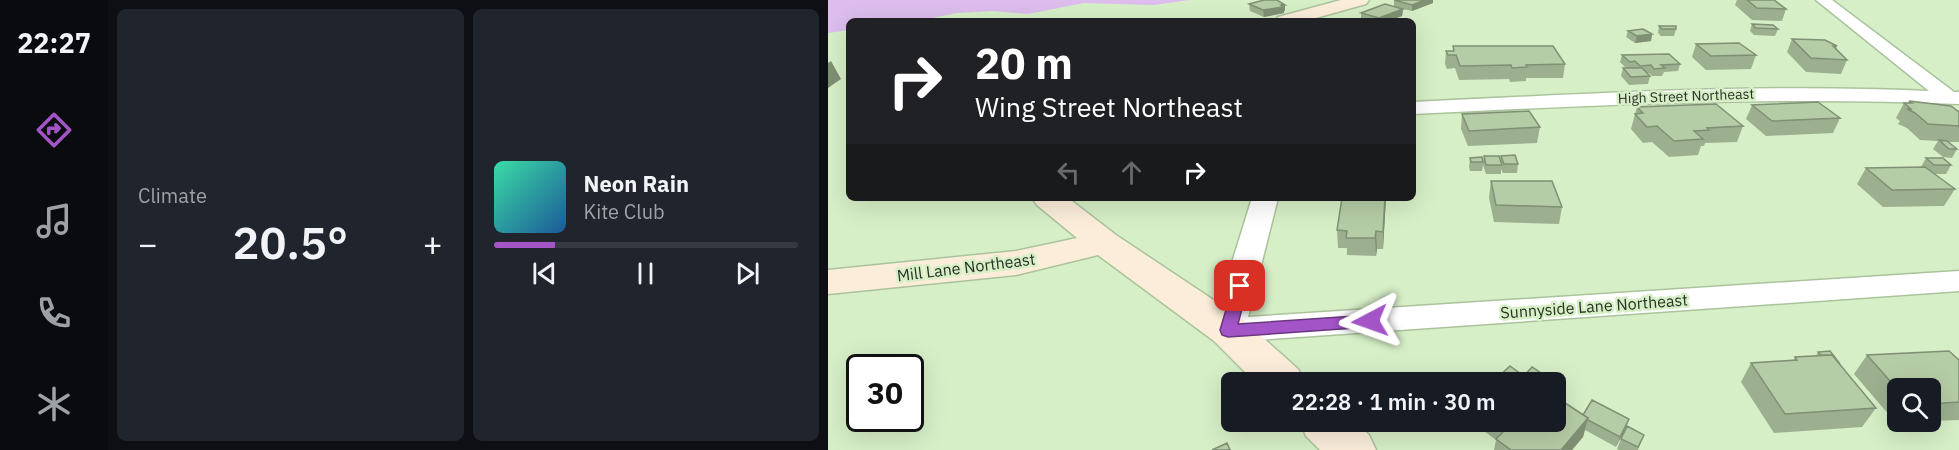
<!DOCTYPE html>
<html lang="en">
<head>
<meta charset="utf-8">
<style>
  body { margin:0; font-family:"IBM Plex Sans",sans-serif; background:#20242c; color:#f1f3f6; height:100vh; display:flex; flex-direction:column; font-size:22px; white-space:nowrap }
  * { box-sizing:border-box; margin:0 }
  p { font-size:20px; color:#9ea1a6 }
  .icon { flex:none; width:33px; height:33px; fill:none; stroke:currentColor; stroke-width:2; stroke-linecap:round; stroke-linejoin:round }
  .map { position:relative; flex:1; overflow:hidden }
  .side { display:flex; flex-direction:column; gap:9px; padding:9px; background:#0d0f14; width:720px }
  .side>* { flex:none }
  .hud { position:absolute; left:18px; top:18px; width:570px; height:183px; border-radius:9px; box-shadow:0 6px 24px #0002; background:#202124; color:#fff; overflow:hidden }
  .tools { position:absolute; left:1059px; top:378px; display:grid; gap:12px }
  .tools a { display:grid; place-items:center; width:54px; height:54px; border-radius:9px; background:#171b24; box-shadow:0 6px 24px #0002; font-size:30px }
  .speed { position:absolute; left:18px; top:354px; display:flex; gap:12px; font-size:30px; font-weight:700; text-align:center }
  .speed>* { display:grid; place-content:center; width:78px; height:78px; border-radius:50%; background:#171b24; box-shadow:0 6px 24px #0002; line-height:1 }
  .speed .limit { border:3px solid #111; border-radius:9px; background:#fff; color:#111 }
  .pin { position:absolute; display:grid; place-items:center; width:51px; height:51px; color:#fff; margin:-26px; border-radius:12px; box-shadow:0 3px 9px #0006 }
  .me { position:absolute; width:66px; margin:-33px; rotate:266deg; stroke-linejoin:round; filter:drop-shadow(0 0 4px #0008) }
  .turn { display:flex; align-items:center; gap:21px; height:126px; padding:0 30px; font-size:27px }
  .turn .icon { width:78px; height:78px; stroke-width:2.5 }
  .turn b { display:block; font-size:42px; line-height:51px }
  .lanes { display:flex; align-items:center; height:57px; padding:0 30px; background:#0003; justify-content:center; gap:30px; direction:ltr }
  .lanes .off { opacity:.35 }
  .big { font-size:45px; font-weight:600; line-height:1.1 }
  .side .widget { flex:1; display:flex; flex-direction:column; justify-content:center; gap:9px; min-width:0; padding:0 21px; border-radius:9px; background:#20242c }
  .song { display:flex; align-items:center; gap:18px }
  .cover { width:72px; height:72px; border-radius:9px; background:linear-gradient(135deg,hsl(160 70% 55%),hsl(210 70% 35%)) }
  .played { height:6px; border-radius:3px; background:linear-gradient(90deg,#a355c7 20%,#363941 20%) }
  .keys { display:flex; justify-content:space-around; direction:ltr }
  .heat { display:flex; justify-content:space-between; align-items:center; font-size:33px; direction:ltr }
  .side .tiles { flex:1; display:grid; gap:9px; grid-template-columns:repeat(2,1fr) }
  .trip { position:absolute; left:393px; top:372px; width:345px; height:60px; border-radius:9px; background:#171b24; box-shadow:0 6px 24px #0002; font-weight:600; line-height:60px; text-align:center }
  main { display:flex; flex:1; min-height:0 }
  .menu { display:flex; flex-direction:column; width:108px; justify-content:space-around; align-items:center; background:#090b0e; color:#9ea1a6 }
  .menu .icon { width:42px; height:42px }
  .menu .current { color:#a355c7 }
  .menu b { font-size:27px; color:#f1f3f6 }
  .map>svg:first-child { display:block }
  .green { fill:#dcbded }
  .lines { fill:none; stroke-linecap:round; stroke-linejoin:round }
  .street-casing { stroke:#abc39c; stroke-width:3 }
  .secondary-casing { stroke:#abc39c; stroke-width:3 }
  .street { fill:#fff; fill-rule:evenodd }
  .secondary { fill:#fbedda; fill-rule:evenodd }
  .wall { fill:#9cb08f }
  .shaded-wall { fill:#7f9074 }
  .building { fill:#b5cda6; stroke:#7f9074; stroke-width:1.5 }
  .route { fill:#a355c7; stroke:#6a3781; stroke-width:1.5 }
  .labels { text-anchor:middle; stroke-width:5; stroke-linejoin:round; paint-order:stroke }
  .far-street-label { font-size:14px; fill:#293223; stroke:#d6efc7 }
  .street-label { font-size:16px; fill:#293223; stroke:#d6efc7 }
</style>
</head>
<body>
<main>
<nav class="menu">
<b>22:27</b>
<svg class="icon current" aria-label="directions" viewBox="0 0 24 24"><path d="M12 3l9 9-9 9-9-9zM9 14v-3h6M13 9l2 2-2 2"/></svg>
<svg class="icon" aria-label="music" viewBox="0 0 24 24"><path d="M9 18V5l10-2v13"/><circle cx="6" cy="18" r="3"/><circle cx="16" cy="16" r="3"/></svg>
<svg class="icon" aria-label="phone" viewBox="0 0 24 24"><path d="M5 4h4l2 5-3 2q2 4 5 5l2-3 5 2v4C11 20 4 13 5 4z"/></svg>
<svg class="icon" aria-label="climate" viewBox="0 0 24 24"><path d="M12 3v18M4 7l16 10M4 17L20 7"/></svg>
</nav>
<section class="side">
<div class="tiles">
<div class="widget"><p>Climate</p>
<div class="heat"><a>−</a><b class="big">20.5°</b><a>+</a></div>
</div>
<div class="widget">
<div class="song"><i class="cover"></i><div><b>Neon Rain</b><p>Kite Club</p></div></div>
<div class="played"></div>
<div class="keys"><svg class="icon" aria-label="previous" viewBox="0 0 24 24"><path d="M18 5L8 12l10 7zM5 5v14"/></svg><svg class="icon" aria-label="pause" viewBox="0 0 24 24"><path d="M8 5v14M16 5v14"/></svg><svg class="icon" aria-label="next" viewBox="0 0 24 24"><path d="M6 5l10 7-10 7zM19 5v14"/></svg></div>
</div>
</div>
</section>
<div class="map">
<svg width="1131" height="450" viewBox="0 0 1131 450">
  <rect width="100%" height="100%" fill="#d6efc7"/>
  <path class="green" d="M0 0H361L326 5 256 3 200 14 165 11 129 13 89 21H21V30L0 33Z"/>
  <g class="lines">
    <defs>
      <path id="street" d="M988 0H1004L1126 92H1131V104C949 96 767 105 585 114V102C757 94 929 83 1101 91Z
        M424 198H450L420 317 1131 271V291L400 342 388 339 383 330Z"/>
      <path id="secondary" d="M513 0H541L538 4 477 21H448L450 17Z
        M204 198H240L288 235 414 319 470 369 476 382H427L386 341 270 255 188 275 0 294V270L188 251 249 238 209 205Z
        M472 422H527L541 435 548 450H492L478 436Z"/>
    </defs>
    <use href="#street" class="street-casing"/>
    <use href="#secondary" class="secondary-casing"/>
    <use href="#street" class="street"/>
    <use href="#secondary" class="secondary"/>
  </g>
  <path class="wall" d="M566 0H605V3L584 11 566 7Z
    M909 0H946L958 9 954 21 924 20 907 5Z
    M421 4 457 11H456V13L436 17 422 11Z
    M575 9 574 16 561 21H538L533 19V13Z
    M924 24 950 29 947 36 926 35 922 31Z
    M831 26 848 29 846 36H833L830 33Z
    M800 31 824 34 823 41 807 43 798 37Z
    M964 39 1009 46 1008 49 1019 60 1013 74 978 72 959 52Z
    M868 44 928 55 923 69 878 70 864 57Z
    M625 46 737 64 735 78H698V81L682 82 681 79 631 80 627 68 619 69 617 64 618 51H625Z
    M794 55 852 64 850 71 836 72 834 76H824L821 73H819L822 76 820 84 801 85 793 76 795 68H798L792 62Z
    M1081 101 1131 112V142H1120L1129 149 1124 158 1115 157 1105 149 1110 141 1092 140 1079 128 1070 124 1072 121 1068 118 1076 103H1080Z
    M924 105 1012 118 1005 133 938 136 918 119Z
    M809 107 915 126 909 142 877 143 876 146H873L870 155 841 157 824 142 815 143 803 129Z
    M634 114 712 127 709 143 640 146 633 129Z
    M585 121 587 132V148H585Z
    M656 156 672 160 673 156 690 164 689 173H675L673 169V174H658L655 165 654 171H642L641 167 642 158 655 162Z
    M1098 158 1123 165 1118 174H1106L1127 189 1116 206 1055 207 1029 184 1038 168 1093 167Z
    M663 181 734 207 731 224 666 222 661 198Z
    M514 198H558L555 249H549L548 256 519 255V248H510L509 230Z
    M990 352 1048 408 1034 427 946 433 913 382 923 363 965 361 967 357 988 356Z
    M1039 355 1131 360V420L1102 421V388H1070V422H1101L1068 423 1026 374Z
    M728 397 755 415 801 419 797 429 788 447 757 430 755 437 744 450H666L668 440 644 422H728Z
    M816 435 810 450H791L789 449 793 439Z"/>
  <path class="shaded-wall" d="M597 0H605V3L584 11V5Z
    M457 5V11H456V13L436 17 435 10Z
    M575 9 574 16 561 21H551V18Z
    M824 34 823 41 807 43 809 36Z
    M3 61 13 79 0 88V63Z
    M557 198H558L555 249V232Z
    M548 231 549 249 548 256 547 238Z
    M731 385 728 400V388Z
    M760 418 755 437 744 450H733Z
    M801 419 797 429 788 447 792 437Z"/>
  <path class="building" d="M436 0H449L457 5H453L455 7 435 10 421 4Z
    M566 0H597L584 5Z
    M919 0H946L958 9 929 8Z
    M557 4 575 9 551 18 533 13Z
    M924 24 945 25 950 29 928 28Z
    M831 26H848V29H834Z
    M815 29 824 34 809 36 800 31Z
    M964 39 997 40 1009 46H1005L1019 60 983 58Z
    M911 43 928 55 883 56 868 44Z
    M625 46H725L737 64 698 65 699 67 684 68 683 65 632 66 628 55H620L618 51H626Z
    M841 54 852 64 833 65 837 68 826 69 823 65 812 66 807 61 802 62 794 55Z
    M795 68H814L822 76 803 77Z
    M1081 101 1123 106 1131 112V126L1100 124 1087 113 1079 109H1083L1076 103H1084Z
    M990 102 1012 118 944 121 924 105Z
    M888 104 915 126 879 128 881 130 866 131 875 139 846 141 829 126 819 127 807 114 815 113 809 107Z
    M701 111 712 127 641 131 634 114Z
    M585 121 587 132H585Z
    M1111 140 1119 141 1129 149H1121Z
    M687 155 690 164H676L673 156Z
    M656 156H671L674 165H658Z
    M654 157 655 162H643L642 158Z
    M1098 158H1115L1123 165H1106Z
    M1097 167 1127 189 1064 190 1038 168Z
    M663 181H724L734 207 668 205Z
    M514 198H557L555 232 548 231 547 238H518L519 231 509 230Z
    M1002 351 1012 364 1004 355H993L990 352Z
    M1121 351 1131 360V402L1102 404V388H1070V390L1039 355Z
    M1004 355 1048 408 957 414 923 363 969 360 967 357Z
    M682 366 696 376 704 367 731 385 728 388V382H665Z
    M728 397 760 418 733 450H683L668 439 680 427 672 422H728Z
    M764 400 801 419 792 437 760 420V418L755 415Z
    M799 426 816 435 810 447 793 439Z
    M399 443 402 450H384Z"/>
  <path class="route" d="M412 281 420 286 410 324 542 315 547 317 550 321 547 325 542 327 400 337 394 335 392 330 405 286Z"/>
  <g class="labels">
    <g class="far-street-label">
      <text transform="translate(858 96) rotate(-2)" y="5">High Street Northeast</text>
    </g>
    <g class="street-label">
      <text transform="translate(138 267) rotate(-7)" y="6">Mill Lane Northeast</text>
      <text transform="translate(766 306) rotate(-4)" y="6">Sunnyside Lane Northeast</text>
    </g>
  </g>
</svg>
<div class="tools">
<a><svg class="icon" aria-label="search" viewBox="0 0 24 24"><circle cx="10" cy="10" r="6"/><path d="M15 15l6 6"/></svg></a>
</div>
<div class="speed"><div class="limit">30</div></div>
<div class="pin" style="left:412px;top:286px;background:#d93025"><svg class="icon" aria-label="arrive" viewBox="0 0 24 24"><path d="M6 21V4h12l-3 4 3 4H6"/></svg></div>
<svg class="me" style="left:542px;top:321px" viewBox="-20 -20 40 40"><path d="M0-17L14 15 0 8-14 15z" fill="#a355c7" stroke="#fff" stroke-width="4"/></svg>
<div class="trip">22:28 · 1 min · 30 m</div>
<div class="hud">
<div class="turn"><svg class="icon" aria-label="right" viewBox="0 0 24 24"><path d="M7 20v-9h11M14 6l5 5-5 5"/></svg><div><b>20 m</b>Wing Street Northeast</div></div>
<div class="lanes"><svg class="icon off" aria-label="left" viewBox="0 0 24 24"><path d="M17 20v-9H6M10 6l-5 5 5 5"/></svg><svg class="icon off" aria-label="ahead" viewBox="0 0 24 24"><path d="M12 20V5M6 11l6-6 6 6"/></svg><svg class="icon" aria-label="right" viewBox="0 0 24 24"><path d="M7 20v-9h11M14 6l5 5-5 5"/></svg></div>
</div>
</div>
</main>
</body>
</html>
